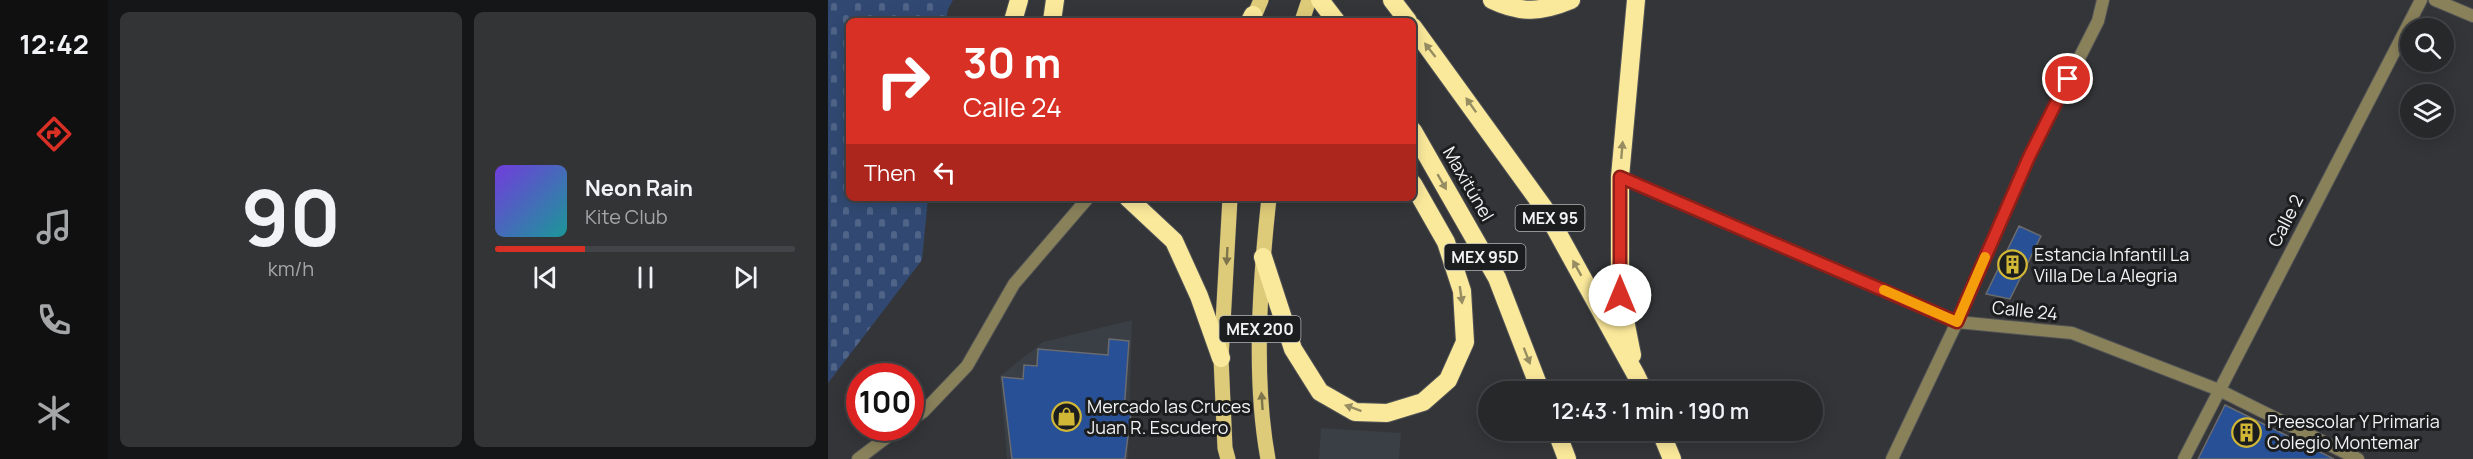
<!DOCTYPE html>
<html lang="en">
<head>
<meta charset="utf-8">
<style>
  body { margin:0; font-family:Manrope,sans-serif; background:#333436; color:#f1f3f6; height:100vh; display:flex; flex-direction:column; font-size:22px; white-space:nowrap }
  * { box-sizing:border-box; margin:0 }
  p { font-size:20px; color:#a4a6a8 }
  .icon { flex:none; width:33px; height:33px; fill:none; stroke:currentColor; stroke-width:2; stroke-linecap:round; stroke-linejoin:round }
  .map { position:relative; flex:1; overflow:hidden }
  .drawer { display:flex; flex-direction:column; gap:12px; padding:12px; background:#151617; width:720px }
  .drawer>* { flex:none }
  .top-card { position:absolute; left:18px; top:18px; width:570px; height:183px; border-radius:9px; box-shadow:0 3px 15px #0003,0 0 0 2px #434447; background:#d93025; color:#fff; overflow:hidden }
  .buttons { position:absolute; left:1572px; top:18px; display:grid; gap:12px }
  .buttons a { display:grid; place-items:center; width:54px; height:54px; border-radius:50%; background:#27282a; box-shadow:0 3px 15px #0003,0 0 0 2px #434447; font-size:30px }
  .speed { position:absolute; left:18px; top:363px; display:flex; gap:12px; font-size:30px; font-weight:700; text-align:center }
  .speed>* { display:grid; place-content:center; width:78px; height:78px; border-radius:50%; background:#27282a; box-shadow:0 3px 15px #0003,0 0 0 2px #434447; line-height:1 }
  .speed .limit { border:9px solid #d22; background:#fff; color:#111 }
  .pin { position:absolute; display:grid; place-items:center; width:51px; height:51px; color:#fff; margin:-26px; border:3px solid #fff; border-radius:50%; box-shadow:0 2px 6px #0007 }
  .me { position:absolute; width:66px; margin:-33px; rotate:0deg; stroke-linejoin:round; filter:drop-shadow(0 0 4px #0008) }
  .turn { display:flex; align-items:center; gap:21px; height:126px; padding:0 18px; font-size:27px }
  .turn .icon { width:78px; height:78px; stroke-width:2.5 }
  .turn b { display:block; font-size:42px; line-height:51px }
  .then { display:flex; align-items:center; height:57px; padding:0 18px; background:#0003; gap:12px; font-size:22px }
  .drawer .tile { flex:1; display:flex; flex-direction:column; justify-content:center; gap:9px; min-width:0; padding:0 21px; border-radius:9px; background:#333436 }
  .drawer .dial { align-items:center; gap:0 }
  .dial b { font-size:78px; line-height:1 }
  .song { display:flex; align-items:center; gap:18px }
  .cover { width:72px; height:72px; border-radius:9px; background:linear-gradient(135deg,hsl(260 70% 55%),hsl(180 70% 35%)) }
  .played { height:6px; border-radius:3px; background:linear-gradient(90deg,#d93025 30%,#434447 30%) }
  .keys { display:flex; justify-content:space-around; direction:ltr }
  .drawer .tiles { flex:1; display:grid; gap:12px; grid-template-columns:repeat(2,1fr) }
  .trip { position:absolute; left:650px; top:381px; width:345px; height:60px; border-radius:30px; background:#27282a; box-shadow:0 3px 15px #0003,0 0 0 2px #434447; font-weight:600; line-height:60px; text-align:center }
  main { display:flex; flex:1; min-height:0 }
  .menu { display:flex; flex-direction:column; width:108px; justify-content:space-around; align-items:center; background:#101011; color:#a4a6a8 }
  .menu .icon { width:42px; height:42px }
  .menu .current { color:#d93025 }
  .menu b { font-size:27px; color:#f1f3f6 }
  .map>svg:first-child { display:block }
  .built { fill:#3a3f46 }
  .cemetery { fill:url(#cemetery-stones) }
  .building { fill:#285096; stroke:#6a6b6e; stroke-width:1.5 }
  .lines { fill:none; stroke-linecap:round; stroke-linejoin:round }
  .minor-casing { stroke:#525356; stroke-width:14 }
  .tertiary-casing { stroke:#525356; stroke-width:14 }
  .primary-casing { stroke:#525356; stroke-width:16 }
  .motorway-casing { stroke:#525356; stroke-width:20 }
  .minor { stroke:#89815a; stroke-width:12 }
  .tertiary { stroke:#89815a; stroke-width:12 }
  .primary { stroke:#decb79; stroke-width:15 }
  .motorway { stroke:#fbe99b; stroke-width:18 }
  .oneway { fill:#978d63 }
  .oneway2 { fill:#7d744c }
  .route-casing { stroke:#8d1f18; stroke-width:15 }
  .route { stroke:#d93025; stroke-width:10 }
  .slow { stroke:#f59e0b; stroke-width:10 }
  .labels { text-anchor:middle; stroke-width:6; stroke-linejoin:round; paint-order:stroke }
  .shield { fill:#1c1d1e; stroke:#b1b2b4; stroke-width:1.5 }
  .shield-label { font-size:16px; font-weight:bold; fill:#f1f2f4 }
  .street-label { font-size:18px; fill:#f1f2f4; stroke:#1c1d1e }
  .poi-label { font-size:18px; fill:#f1f2f4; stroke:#1c1d1e; text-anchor:start }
</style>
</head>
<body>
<main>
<nav class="menu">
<b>12:42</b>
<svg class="icon current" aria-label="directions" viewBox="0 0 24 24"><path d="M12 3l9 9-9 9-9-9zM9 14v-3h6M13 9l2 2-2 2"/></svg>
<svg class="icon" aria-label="music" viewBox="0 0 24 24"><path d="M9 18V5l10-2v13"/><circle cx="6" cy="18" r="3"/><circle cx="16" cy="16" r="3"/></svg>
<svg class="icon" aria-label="phone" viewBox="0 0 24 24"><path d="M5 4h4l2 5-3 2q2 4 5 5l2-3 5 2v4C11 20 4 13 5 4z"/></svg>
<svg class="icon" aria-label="climate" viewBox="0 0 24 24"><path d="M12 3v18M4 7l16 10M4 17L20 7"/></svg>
</nav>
<section class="drawer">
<div class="tiles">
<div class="tile dial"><b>90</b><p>km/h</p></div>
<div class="tile">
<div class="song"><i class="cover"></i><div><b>Neon Rain</b><p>Kite Club</p></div></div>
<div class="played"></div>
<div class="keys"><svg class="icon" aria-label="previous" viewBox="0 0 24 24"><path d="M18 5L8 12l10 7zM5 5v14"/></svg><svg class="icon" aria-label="pause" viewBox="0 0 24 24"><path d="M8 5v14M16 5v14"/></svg><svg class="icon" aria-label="next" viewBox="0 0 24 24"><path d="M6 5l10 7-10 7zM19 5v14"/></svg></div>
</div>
</div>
</section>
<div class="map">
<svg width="1645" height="459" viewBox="0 0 1645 459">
  <defs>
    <pattern id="cemetery-stones" width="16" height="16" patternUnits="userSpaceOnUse" patternTransform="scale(1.5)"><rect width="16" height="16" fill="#314972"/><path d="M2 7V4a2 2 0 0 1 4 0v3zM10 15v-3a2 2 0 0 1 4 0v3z" fill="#4f6487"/></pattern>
  </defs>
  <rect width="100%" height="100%" fill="#343538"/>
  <path class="built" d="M304 320 300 459H179L172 376 215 342Z
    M493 428 573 433 571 459H491Z"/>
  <path class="cemetery" d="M0 0H125L120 9 118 21H21V198H100L94 260 0 383Z"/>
  <path class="building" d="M1191 226 1213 236 1182 299 1158 294Z
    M281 339 301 341 296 412 303 413 297 459H184L174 377 195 379 196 365 209 366 210 349 280 355Z
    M1397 405 1506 459H1370Z"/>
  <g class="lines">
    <defs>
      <path id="minor" d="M792 177 1129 322 1244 333 1391 390 1530 459
        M82 420 95 412 139 366 186 284 260 198
        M30 459 71 428
        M1064 459 1129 322 1201 157 1270 21 1275 0
        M1356 459 1593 0"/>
      <path id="tertiary" d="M1607 0 1645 16"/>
      <path id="primary" d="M424 21 433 0
        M474 21 481 0
        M400 459 397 448 393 358 402 198
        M440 459C425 378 432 280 441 198"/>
      <path id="motorway" d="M492 0 508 21
        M564 0 580 21
        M664 0C693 14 714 12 743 0
        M185 21 191 0
        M224 21 227 0
        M422 21 425 15
        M585 27 716 208 808 375 816 392
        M585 131 669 278 713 392
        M300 198 346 241 371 296 393 358
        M435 257 465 349 492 392 527 412 559 413 595 402 620 380 637 342 634 291 618 242 585 184
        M804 355 792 295V177L808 0
        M728 430 739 459
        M832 430 844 459"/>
    </defs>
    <use href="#minor" class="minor-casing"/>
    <use href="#tertiary" class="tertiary-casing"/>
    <use href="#primary" class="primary-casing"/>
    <use href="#motorway" class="motorway-casing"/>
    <use href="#minor" class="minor"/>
    <use href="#tertiary" class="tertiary"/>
    <use href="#primary" class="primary"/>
    <use href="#motorway" class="motorway"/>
  </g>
  <defs><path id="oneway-solid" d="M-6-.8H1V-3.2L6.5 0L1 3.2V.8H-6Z" transform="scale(1.5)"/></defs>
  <g class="oneway">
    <use href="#oneway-solid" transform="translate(602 50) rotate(-128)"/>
    <use href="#oneway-solid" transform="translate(643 105) rotate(-125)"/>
    <use href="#oneway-solid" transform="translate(794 150) rotate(-85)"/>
    <use href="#oneway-solid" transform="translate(614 182) rotate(60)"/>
    <use href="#oneway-solid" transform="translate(749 268) rotate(-119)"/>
    <use href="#oneway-solid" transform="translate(633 295) rotate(82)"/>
    <use href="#oneway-solid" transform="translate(699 356) rotate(69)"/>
    <use href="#oneway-solid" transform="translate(525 408) rotate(-160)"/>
  </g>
  <g class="oneway2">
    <use href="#oneway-solid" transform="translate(399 256) rotate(93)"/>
    <use href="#oneway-solid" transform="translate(434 401) rotate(-94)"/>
  </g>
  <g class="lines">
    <defs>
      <path id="route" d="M792 295V177L1129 322 1201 157 1240 79"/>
    </defs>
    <use href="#route" class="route-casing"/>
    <use href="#route" class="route"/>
    <path class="slow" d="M1056 290 1129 322 1157 257"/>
  </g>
  <defs>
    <symbol id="building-ring" viewBox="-11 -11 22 22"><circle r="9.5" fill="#1c1d1e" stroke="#d1b736" stroke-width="1.5"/><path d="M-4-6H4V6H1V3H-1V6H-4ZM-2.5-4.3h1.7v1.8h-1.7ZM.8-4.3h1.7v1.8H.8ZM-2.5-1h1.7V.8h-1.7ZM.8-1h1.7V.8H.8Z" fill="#d1b736"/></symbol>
    <symbol id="shop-ring" viewBox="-11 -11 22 22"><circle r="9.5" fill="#1c1d1e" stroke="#d1b736" stroke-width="1.5"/><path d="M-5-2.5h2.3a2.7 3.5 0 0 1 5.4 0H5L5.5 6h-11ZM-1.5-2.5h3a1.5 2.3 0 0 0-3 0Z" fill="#d1b736"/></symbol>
  </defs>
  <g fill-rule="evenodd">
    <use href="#building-ring" x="1168" y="248" width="33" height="33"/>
    <use href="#shop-ring" x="222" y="400" width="33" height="33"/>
    <use href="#building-ring" x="1402" y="416" width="33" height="33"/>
  </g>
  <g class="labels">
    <g class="shield">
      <rect x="687.5" y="205" width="69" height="26" rx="4.5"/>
      <rect x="616.5" y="244" width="81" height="26" rx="4.5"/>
      <rect x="391.5" y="316" width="81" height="26" rx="4.5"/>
    </g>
    <g class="shield-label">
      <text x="722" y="224">MEX 95</text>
      <text x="657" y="263">MEX 95D</text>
      <text x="432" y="335">MEX 200</text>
    </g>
    <g class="street-label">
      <text transform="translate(640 184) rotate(60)" y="6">Maxitúnel</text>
      <text transform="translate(1458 221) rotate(-63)" y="6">Calle 2</text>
      <text transform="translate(1197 311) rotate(6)" y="6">Calle 24</text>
    </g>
    <g class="poi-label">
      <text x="1206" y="261">Estancia Infantil La<tspan x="1206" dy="21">Villa De La Alegria</tspan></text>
      <text x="259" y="413">Mercado las Cruces<tspan x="259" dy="21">Juan R. Escudero</tspan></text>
      <text x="1439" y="428">Preescolar Y Primaria<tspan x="1439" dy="21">Colegio Montemar</tspan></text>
    </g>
  </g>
</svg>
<div class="buttons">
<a><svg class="icon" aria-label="search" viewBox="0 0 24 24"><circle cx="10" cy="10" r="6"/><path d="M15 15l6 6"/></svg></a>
<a><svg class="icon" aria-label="layers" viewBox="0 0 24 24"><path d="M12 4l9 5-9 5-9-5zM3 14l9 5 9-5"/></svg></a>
</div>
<div class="speed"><div class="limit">100</div></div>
<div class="pin" style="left:1240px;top:79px;background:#d93025"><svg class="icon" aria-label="arrive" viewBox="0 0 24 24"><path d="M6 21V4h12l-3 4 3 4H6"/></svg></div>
<svg class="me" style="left:792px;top:295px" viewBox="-20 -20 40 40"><circle r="19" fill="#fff"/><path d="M0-13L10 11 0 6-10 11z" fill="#d93025"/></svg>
<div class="trip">12:43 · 1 min · 190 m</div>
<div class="top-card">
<div class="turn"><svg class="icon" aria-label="right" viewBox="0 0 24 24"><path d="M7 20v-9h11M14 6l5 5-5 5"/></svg><div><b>30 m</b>Calle 24</div></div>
<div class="then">Then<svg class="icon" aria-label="left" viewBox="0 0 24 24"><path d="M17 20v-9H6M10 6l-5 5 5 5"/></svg></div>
</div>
</div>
</main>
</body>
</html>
